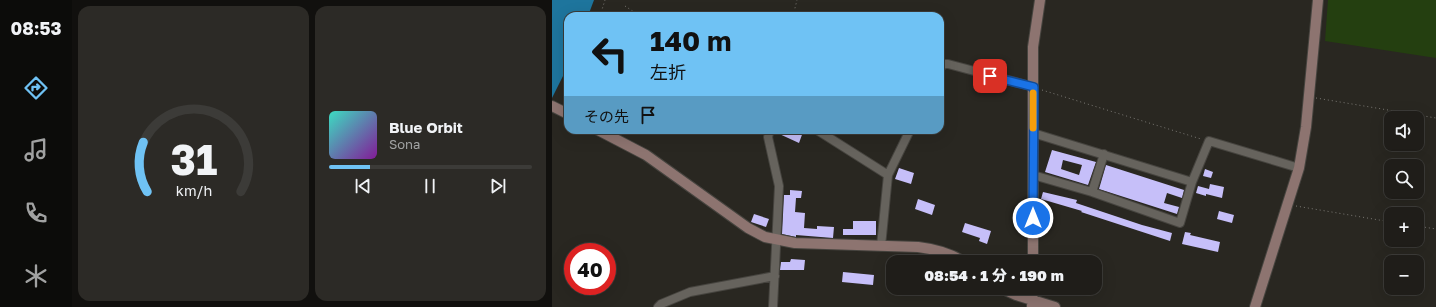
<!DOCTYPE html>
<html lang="ja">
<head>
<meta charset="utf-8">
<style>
  body { margin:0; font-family:"Golos Text","Noto Sans JP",sans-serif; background:#2c2a26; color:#f1f3f6; height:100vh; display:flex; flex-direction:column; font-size:15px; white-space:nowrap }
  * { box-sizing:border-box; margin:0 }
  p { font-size:13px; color:#a1a2a2 }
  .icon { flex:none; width:22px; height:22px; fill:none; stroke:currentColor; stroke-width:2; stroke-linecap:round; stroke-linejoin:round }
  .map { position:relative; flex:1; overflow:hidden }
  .panel { display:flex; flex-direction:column; gap:6px; padding:6px; background:#11100e; width:480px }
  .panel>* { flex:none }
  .banner { position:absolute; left:12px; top:12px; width:380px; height:122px; border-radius:12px; box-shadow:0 4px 16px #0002,0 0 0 1px #3c3b38; background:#6fc2f4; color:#111; overflow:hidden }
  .fabs { position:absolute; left:832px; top:111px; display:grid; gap:8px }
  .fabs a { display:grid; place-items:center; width:40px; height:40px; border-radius:8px; background:#1f1d19; box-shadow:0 4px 16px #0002,0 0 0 1px #3c3b38; font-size:20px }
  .speed { position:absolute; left:12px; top:243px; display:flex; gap:8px; font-size:20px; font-weight:700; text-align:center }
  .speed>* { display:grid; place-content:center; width:52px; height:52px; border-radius:50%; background:#1f1d19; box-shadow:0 4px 16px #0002,0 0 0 1px #3c3b38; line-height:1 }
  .speed .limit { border:6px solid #d22; background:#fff; color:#111 }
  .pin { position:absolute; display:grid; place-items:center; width:34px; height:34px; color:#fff; margin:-17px; border-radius:8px; box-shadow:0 2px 6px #0006 }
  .me { position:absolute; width:44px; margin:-22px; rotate:0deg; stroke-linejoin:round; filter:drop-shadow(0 0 3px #0008) }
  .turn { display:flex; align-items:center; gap:14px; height:84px; padding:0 20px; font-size:18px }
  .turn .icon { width:52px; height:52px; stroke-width:2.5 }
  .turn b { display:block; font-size:28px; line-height:34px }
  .then { display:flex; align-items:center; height:38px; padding:0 20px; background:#0003; gap:8px; font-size:15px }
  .panel .card { flex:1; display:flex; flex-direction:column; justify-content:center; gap:6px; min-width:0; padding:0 14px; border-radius:12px; background:#2c2a26 }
  .panel .dial { align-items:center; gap:0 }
  .dial svg { height:104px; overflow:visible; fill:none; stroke:#3c3b38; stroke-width:7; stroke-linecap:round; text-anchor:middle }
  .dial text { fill:#f1f3f6; stroke:none }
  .song { display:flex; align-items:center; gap:12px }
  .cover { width:48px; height:48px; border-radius:6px; background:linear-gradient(135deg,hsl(170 70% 55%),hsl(290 70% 35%)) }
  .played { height:4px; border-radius:2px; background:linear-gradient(90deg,#6fc2f4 20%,#3c3b38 20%) }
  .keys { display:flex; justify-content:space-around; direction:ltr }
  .panel .tiles { flex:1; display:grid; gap:6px; grid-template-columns:repeat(2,1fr) }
  .trip { position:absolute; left:334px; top:255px; width:216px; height:40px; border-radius:12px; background:#1f1d19; box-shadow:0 4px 16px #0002,0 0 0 1px #3c3b38; font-weight:800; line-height:40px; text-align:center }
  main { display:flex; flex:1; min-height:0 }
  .tab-bar { display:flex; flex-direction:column; width:72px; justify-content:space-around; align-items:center; background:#0c0c0a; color:#a1a2a2 }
  .tab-bar .icon { width:28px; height:28px }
  .tab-bar .on { color:#6fc2f4 }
  .tab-bar b { font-size:18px; color:#f1f3f6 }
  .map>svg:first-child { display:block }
  .green { fill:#243f10 }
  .water { fill:#1e759d }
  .building { fill:#c6bff9; fill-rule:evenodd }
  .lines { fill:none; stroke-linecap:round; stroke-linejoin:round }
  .street-casing { stroke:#46443f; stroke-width:10 }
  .secondary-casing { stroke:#46443f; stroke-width:12 }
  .path { stroke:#7c7a75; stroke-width:1; stroke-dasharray:1 3; stroke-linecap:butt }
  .street { stroke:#66635d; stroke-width:8 }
  .secondary { stroke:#8d7470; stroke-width:10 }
  .route-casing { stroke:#114b97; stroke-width:10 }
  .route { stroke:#1a73e8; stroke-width:7 }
  .slow { stroke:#f59e0b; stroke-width:7 }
</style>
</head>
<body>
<main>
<nav class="tab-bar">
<b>08:53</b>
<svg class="icon on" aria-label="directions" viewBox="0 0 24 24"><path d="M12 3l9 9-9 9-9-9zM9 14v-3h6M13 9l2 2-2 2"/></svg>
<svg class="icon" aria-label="music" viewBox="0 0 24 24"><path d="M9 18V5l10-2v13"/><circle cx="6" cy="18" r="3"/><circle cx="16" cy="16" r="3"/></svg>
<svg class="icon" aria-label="phone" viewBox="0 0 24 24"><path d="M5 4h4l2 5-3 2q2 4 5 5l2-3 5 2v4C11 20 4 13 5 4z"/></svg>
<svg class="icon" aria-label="climate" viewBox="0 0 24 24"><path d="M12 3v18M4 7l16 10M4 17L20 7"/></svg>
</nav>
<section class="panel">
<div class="tiles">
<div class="card dial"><svg viewBox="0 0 100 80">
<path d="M14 69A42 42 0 1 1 86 69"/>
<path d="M14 69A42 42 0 0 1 11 31" stroke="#6fc2f4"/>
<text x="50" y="56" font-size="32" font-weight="700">31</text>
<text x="50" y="72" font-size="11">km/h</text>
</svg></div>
<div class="card">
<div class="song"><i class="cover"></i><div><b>Blue Orbit</b><p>Sona</p></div></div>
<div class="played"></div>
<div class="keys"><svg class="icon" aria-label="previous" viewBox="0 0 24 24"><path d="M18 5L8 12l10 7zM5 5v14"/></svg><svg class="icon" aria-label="pause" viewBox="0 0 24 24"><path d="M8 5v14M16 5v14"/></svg><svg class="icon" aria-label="next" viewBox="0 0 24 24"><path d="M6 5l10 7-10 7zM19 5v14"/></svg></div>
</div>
</div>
</section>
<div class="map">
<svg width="884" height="307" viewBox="0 0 884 307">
  <rect width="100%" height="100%" fill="#292721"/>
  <path class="green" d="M776 0H884V58L773 41Z"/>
  <path class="water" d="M0 0H42L36 16H16V66L0 98Z"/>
  <path class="building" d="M223 130H247L251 132 247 143 223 132Z
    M500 150 544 162 536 185 493 172ZM511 160 530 165 527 175 509 169Z
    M554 165 632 190 630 198 615 193 612 203 627 207 625 214 547 189Z
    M347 168 362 173 359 184 343 179Z
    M653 169 661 172 659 178 651 176Z
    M658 184 672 187 670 198 654 194V196L644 193 646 186 657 189Z
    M238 190 250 191 249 198H244L243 212 253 213 252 228 265 229V226L282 227 281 238 244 235V237L230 234 232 195H238Z
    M491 192 525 200 524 203 590 225 620 233 618 241 529 212 530 211 489 199Z
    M366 199 383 205 380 215 363 209Z
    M667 211 682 215 680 223 665 219Z
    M202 214 217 219 214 227 199 222Z
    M301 221H324V235H291V229H301Z
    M413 223 439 231 435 244 427 241 428 238 410 232Z
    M633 232 639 233 638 235 668 242 666 252 630 244Z
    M378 257 392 260V262H377Z
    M239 259 253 260 252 270H228L229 262H238Z
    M291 272 322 275 321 285 290 282Z"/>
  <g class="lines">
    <defs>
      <path id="street" d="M388 68 392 64H396L482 87
        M218 130 216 137 227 186 221 307
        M265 130 336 175
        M481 133 640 182
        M481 175 540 192 628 223 640 182 657 141 747 168
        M540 192 552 154
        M329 246 336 175 358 130
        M106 307 109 304 138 292 223 276"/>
      <path id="secondary" d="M0 106 16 114
        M46 130 94 155 196 228 213 237 243 243 366 247C383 249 398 253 412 262
        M481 262V47L488 0
        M449 288 464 295 503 307
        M480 306 481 288
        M703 307 747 168 754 127 766 0"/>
    </defs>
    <use href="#street" class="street-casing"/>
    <use href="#secondary" class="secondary-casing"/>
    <path class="path" d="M73 6 88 16
      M48 16 53 0
      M241 16 245 0
      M490 90 649 139
      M764 98 884 118
      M12 102 16 94
      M744 206 839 222
      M865 226 884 229"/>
    <use href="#street" class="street"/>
    <use href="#secondary" class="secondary"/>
  </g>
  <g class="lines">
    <defs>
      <path id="route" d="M438 76 482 87 481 218"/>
    </defs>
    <use href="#route" class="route-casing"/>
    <use href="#route" class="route"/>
    <path class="slow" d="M481 128V93"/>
  </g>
</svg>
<div class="fabs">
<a><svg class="icon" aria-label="sound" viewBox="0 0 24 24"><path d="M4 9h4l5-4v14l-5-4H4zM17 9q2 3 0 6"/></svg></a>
<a><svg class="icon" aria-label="search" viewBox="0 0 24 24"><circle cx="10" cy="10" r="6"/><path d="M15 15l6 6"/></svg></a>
<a>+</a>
<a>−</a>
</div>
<div class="speed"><div class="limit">40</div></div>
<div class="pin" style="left:438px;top:76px;background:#d93025"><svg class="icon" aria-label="arrive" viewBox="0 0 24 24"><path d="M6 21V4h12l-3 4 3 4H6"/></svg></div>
<svg class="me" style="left:481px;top:218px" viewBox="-20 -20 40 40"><circle r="17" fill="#1a73e8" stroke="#fff" stroke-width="3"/><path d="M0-11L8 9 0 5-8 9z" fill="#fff"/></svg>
<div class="trip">08:54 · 1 分 · 190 m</div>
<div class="banner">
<div class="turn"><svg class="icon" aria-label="left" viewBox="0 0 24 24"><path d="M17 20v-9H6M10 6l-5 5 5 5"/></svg><div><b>140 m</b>左折</div></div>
<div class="then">その先<svg class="icon" aria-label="arrive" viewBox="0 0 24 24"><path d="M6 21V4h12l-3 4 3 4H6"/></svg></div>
</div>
</div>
</main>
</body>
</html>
